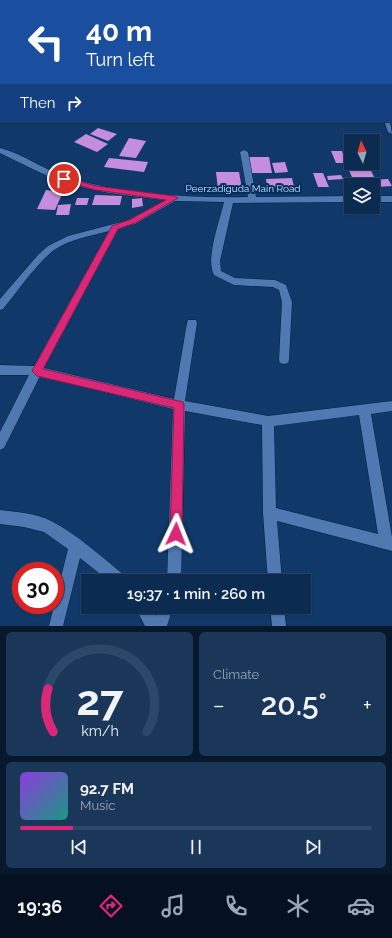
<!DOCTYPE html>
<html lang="en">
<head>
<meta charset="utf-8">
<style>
  body { margin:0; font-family:Raleway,sans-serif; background:#1a375a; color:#f1f3f6; height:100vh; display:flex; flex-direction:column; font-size:15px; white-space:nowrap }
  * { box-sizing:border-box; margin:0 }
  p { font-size:13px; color:#9aa7b7 }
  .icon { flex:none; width:22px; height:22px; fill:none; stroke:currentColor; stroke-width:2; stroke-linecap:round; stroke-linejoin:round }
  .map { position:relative; height:626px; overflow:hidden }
  .details { display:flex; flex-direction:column; gap:6px; padding:6px; background:#07182c; flex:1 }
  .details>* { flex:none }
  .banner { position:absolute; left:0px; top:0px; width:392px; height:122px; box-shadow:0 1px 3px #0004,0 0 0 1px #2c4767; background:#1a4fa0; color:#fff; overflow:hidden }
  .needle { width:26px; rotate:355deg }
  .tools { position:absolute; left:344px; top:134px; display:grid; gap:8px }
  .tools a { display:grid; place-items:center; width:36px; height:36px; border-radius:0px; background:#0c2b50; box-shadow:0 1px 3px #0004,0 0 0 1px #2c4767; font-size:20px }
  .speed { position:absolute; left:12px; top:562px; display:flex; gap:8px; font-size:20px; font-weight:700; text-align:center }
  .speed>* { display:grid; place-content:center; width:52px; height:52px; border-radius:50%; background:#0c2b50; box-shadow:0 1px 3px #0004,0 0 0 1px #2c4767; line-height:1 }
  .speed .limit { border:6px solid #d22; background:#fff; color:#111 }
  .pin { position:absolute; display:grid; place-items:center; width:34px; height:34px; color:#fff; margin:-17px; border:2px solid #fff; border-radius:50%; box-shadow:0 1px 4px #0007 }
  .me { position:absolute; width:44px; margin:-22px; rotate:2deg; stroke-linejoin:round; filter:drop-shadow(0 0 3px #0008) }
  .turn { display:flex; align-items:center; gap:14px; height:84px; padding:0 20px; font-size:18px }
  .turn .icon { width:52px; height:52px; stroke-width:2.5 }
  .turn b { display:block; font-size:28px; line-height:34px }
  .then { display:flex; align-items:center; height:38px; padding:0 20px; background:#0003; gap:8px; font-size:15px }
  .big { font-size:30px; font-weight:600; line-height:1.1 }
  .details .tile { flex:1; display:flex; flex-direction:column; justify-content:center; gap:6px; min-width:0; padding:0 14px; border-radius:6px; background:#1a375a }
  .details .dial { align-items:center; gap:0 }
  .dial svg { height:104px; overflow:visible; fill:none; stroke:#2c4767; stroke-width:7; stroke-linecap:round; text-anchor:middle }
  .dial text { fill:#f1f3f6; stroke:none }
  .song { display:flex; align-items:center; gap:12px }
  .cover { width:48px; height:48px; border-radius:6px; background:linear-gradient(135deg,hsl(270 70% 55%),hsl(170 70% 35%)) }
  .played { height:4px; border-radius:2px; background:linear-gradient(90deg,#db2777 15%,#2c4767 15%) }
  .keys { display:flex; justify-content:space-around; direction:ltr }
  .heat { display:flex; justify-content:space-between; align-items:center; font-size:22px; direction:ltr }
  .details .tiles { flex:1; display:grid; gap:6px; grid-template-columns:1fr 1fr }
  .tile:last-child { grid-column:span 2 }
  .trip { position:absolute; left:81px; top:574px; width:230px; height:40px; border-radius:0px; background:#0c2b50; box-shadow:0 1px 3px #0004,0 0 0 1px #2c4767; font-weight:600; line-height:40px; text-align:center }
  .tab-bar { display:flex; height:64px; justify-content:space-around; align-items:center; background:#051120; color:#9aa7b7 }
  .tab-bar .icon { width:28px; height:28px }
  .tab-bar .current { color:#db2777 }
  .tab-bar b { font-size:18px; color:#f1f3f6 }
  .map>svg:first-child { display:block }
  .building { fill:#c58edc }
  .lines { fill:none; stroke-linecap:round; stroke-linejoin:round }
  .minor-casing { stroke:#022044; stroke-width:1 }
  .minor { fill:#4f79b0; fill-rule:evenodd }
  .route { fill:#db2777; stroke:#8e194d }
  .labels { text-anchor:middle; stroke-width:4; stroke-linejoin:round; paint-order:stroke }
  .street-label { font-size:10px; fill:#c9e0fe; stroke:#032e5e }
</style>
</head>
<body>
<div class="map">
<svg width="392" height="626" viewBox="0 0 392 626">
  <rect width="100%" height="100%" fill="#10396a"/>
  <path class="building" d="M98 128 117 134 108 141 90 134Z
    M86 134 108 144 97 152 74 142Z
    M129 138 146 141 136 158 119 156Z
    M331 151H342L346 163H336Z
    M248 157H269L272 173H251Z
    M109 158 148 162 144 172 104 167Z
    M285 162 288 172 275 173 272 163Z
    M347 166H369L374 177H352Z
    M216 172H239L242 189 218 190Z
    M313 173H323L329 187H318Z
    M341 175 343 179 328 180 327 176Z
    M292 178 294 187H267L266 179Z
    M388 179 392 186 377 187 373 180Z
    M370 180 371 185H351V188H347L344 181Z
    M46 190 63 192 55 210 37 209Z
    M95 195 122 196 120 205H92Z
    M77 198H89L87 205H75Z
    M142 198 143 206 132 208V199Z
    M71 204 69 215H56L58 205Z"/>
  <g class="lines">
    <defs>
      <path id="minor" d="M35 0H42L34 1Z
        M387 0H392V2L387 1Z
        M0 12H1V16H0Z
        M384 121H390L392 134 388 132Z
        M0 148C24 154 45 171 70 178 127 195 188 198 248 197L240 152 244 150 248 152 256 197 351 196V202L233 203 220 261 221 271 235 278 275 280 286 285 292 302 289 360 288 363 284 364 280 363 279 360 282 302 279 290 273 287 234 285 214 275C205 259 220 220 224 202L175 201 135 224 119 228 44 368 174 399 187 323 188 320H196L197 323 185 401 268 416 392 401V411L371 414 392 537V551L277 521 282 581H268L263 513 262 425 185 411 181 581H167L173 409 40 376 4 448 0 450V432L29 375H0V365L34 366 109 231C91 236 70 239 54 250 37 263 17 292 3 309L0 310V299L38 255 48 246 68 236 129 220 165 200C128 196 91 192 56 179 37 172 19 162 0 153ZM359 415 378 534 276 508 274 426Z
        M373 196H392V202H373Z
        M0 510C16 512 36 513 51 521 78 535 102 557 125 576L127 581H109L80 558 63 626H49L68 549 44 532 24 527 0 524Z
        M135 607H150L156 616 159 607H173L167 626H145Z
        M270 607H284L286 626H272Z"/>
    </defs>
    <use href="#minor" class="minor-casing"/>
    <use href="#minor" class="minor"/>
  </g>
  <path class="route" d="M64 177 96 186 174 196 178 198 135 223 118 229 43 369 183 402 184 405 182 534 180 539 176 540 171 539 170 534 174 408 37 376 32 371 112 226 129 220 166 200 96 190 62 181 61 179Z"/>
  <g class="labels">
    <g class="street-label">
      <text x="243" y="192">Peerzadiguda Main Road</text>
    </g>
  </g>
</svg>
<div class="tools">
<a><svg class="needle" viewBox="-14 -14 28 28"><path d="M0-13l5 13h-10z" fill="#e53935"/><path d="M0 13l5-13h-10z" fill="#9aa7b7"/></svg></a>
<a><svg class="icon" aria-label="layers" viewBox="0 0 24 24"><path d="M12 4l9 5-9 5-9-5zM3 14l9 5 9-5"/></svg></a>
</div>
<div class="speed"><div class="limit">30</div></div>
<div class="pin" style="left:64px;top:179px;background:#d93025"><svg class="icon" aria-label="arrive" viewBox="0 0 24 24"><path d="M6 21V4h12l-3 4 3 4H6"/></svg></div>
<svg class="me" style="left:176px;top:534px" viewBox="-20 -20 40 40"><path d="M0-17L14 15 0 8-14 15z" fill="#db2777" stroke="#fff" stroke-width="4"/></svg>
<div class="trip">19:37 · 1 min · 260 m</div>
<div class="banner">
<div class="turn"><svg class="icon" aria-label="left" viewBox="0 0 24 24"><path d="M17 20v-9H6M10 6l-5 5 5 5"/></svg><div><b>40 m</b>Turn left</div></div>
<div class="then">Then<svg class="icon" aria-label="right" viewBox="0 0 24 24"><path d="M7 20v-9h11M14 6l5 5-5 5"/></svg></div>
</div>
</div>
<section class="details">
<div class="tiles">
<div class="tile dial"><svg viewBox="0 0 100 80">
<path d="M14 69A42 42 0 1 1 86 69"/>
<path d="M14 69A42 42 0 0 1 10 36" stroke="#db2777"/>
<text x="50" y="56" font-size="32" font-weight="700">27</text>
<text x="50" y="72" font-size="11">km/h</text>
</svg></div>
<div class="tile"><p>Climate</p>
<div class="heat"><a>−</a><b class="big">20.5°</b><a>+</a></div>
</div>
<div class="tile">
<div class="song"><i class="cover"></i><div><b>92.7 FM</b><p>Music</p></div></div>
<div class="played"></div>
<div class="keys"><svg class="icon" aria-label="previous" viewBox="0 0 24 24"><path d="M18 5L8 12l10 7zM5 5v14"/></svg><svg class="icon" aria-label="pause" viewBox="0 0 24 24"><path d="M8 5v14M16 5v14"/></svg><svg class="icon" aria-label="next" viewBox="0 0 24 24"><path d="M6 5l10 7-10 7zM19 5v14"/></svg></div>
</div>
</div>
</section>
<nav class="tab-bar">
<b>19:36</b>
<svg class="icon current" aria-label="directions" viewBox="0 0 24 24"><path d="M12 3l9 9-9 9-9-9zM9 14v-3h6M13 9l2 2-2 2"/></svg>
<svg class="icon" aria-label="music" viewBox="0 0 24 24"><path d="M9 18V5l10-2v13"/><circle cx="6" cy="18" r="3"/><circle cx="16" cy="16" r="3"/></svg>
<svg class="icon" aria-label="phone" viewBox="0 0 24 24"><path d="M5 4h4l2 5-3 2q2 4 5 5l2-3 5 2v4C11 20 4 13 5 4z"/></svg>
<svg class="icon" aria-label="climate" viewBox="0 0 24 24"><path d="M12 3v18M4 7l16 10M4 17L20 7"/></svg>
<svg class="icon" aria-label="car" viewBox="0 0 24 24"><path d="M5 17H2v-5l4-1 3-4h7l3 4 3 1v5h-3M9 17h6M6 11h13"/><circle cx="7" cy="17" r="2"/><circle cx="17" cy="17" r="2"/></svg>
</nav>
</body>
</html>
